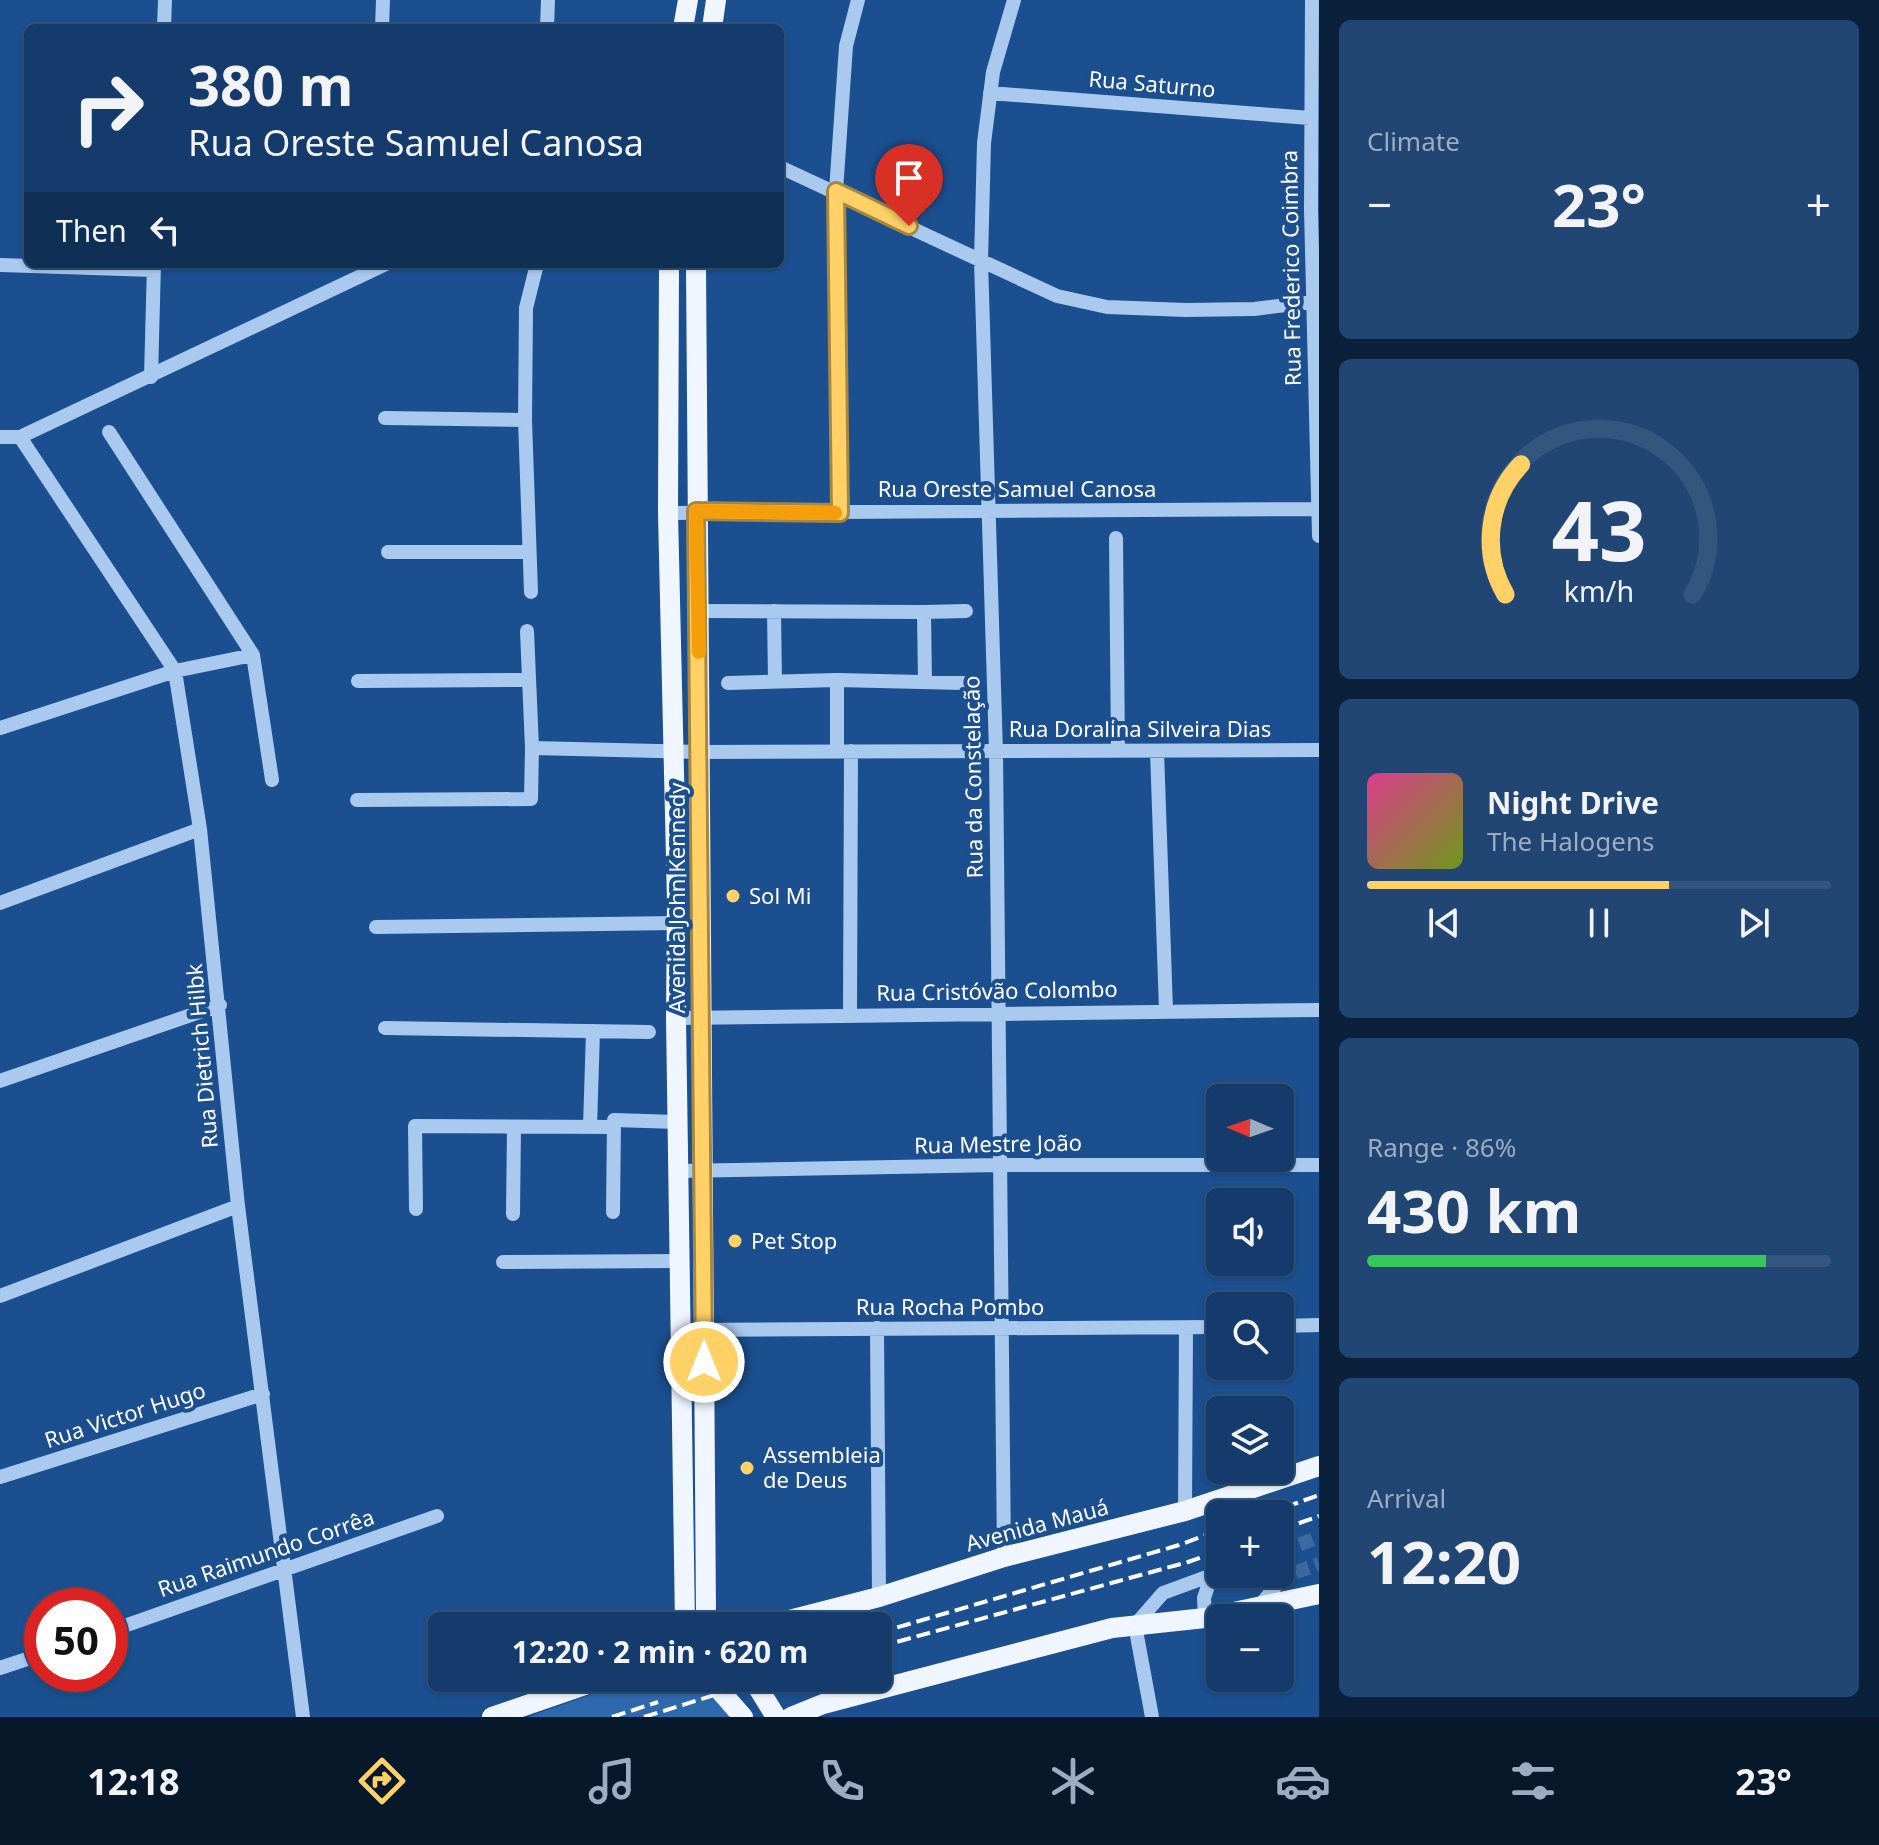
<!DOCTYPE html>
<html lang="en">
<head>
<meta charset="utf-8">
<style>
  body { margin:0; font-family:"Noto Sans",sans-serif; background:#214673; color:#f1f3f6; height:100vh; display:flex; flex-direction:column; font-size:30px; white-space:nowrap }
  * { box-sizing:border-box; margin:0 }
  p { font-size:26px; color:#9dadc1 }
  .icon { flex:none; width:44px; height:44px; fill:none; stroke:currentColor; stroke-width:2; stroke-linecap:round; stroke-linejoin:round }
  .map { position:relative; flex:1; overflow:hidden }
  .details { display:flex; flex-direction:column; gap:20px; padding:20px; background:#0b203b; width:560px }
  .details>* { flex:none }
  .guide { position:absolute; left:24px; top:24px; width:760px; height:244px; border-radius:12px; box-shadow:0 2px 6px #0004,0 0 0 2px #33557e; background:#143b6b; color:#f1f3f6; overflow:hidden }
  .needle { width:52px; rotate:272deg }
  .tools { position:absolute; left:1206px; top:1084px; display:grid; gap:16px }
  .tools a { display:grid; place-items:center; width:88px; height:88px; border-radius:12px; background:#143b6b; box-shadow:0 2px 6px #0004,0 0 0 2px #33557e; font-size:40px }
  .speed { position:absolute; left:24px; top:1588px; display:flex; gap:16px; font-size:40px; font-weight:700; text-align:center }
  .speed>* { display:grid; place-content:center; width:104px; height:104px; border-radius:50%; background:#143b6b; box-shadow:0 2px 6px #0004,0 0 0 2px #33557e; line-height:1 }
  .speed .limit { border:12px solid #d22; background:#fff; color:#111 }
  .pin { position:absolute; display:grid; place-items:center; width:68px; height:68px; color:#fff; margin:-82px -34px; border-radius:50% 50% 50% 0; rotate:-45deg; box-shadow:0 0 8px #0007 }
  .pin .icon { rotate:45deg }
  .me { position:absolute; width:88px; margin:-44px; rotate:0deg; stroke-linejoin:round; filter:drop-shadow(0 0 6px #0008) }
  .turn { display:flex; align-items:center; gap:28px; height:168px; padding:0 32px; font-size:36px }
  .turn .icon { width:104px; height:104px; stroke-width:2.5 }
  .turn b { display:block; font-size:56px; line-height:68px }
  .then { display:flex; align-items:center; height:76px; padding:0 32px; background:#0003; gap:16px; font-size:30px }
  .big { font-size:60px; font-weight:700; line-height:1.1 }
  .details .widget { flex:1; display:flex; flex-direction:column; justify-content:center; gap:12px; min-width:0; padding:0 28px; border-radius:12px; background:#214673 }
  .details .dial { align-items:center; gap:0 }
  .dial svg { height:208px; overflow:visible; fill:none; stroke:#33557e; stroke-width:7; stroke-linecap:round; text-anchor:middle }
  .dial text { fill:#f1f3f6; stroke:none }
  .song { display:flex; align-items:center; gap:24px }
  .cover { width:96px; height:96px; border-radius:12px; background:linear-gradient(135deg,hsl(330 70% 55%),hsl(80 70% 35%)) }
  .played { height:8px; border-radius:4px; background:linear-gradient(90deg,#ffd166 65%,#33557e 65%) }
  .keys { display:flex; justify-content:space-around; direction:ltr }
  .heat { display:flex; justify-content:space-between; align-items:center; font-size:44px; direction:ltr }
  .charge { height:12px; border-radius:6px; background:linear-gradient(90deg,#34c759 86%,#33557e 0) }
  .trip { position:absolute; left:428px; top:1612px; width:464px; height:80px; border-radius:12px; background:#143b6b; box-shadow:0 2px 6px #0004,0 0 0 2px #33557e; font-weight:700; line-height:80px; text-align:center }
  .tab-bar { display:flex; height:128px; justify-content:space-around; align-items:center; background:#08182b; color:#9dadc1 }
  .tab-bar .icon { width:56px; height:56px }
  .tab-bar .on { color:#ffd166 }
  .tab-bar b { font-size:36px; color:#f1f3f6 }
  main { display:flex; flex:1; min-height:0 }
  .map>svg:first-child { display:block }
  .green { fill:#2e69ad }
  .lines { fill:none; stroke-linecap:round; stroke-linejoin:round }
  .minor-tunnel { stroke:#3d69a0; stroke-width:14; stroke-dasharray:14 7; stroke-linecap:butt }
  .minor { stroke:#a9c9ee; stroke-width:14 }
  .major { stroke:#f0f6ff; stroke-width:20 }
  .rail { stroke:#fff; stroke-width:4; stroke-dasharray:14 6; stroke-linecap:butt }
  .route-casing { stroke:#a68842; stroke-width:20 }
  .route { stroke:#ffd166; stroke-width:14 }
  .slow { stroke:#f59e0b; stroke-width:14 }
  .poi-dot { fill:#ffd166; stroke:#1b4f8f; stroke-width:3 }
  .labels { text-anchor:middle; stroke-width:8; stroke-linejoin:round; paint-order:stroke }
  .street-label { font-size:22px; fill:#fff; stroke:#1b4f8f }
  .poi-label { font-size:22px; fill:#fff; stroke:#1b4f8f; text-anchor:start }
</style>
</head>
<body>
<main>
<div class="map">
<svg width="1319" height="1717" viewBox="0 0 1319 1717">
  <rect width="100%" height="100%" fill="#1b4f8f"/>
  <path class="green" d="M637 1678H701L734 1717H528Z"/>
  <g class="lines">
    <path class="minor-tunnel" d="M1280 1552 1319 1537
      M1278 1583 1285 1576 1319 1564"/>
    <path class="minor" d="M1312 0 1311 209 1319 536
      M164 28 165 0
      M382 28 383 0
      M547 28 548 0
      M990 93 1310 118
      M780 167 1057 296 1107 307 1186 310 1254 309 1319 301
      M0 265 154 270
      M151 377 154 264
      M385 418 525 420
      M109 432 253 655 272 780
      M0 437H20L386 264
      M20 437 175 671 200 829 238 1206 303 1717
      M668 513 1318 509
      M840 513 836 191 846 46 858 0
      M1116 538 1118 751
      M388 552H529
      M531 592 525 420 526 308 537 264
      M698 611 924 612
      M774 611 775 682
      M358 681 529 680
      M925 682 924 612 966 611
      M728 683 837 680
      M0 728 175 671 253 655
      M532 748 700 752 1319 750
      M837 751V680L963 683
      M1157 751 1166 1010
      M357 800 531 799 532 748 527 631
      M0 903 200 829
      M376 927 677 923
      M850 1015 851 751
      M676 1018 1319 1010
      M385 1028 649 1032
      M0 1081 220 1005
      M590 1127 593 1031
      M678 1171 998 1165H1319
      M416 1209 415 1126 614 1127
      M613 1212 614 1120 677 1122
      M513 1214 514 1127
      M503 1262 679 1261
      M0 1296 238 1206
      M1280 1326 1319 1325
      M877 1328 879 1597
      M680 1330 1220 1327
      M0 1477 263 1394
      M1185 1511 1186 1328
      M1004 1557 996 752 981 261 984 143 993 72 1014 0
      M1259 1607 1278 1583
      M1205 1618 1204 1598 1212 1574
      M110 1631 437 1516
      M0 1668 42 1654
      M1152 1717 1135 1625 1163 1593 1220 1572"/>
    <path class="major" d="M683 28 688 0
      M712 28 716 0
      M669 264 668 513 677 902 676 1018 685 1626
      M696 264 706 1614 715 1626
      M766 1626 879 1597 1004 1557 1185 1511 1319 1466
      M709 1678 743 1717
      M752 1678 776 1717
      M492 1717 605 1678
      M791 1717 823 1704 1112 1628 1205 1618 1319 1594"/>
    <path class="rail" d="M1266 1514 1319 1495
      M1280 1530 1319 1516
      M878 1633 1179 1545 1220 1530
      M878 1647 1188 1562 1220 1551
      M612 1717 658 1702
      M644 1717 769 1678"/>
  </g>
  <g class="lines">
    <defs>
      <path id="route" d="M704 1362C703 1079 701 795 696 511L840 513 836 191 909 226"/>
    </defs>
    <use href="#route" class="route-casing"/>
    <use href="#route" class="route"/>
    <path class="slow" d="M699 652 696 511 835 513"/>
  </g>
  <g class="poi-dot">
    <circle cx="733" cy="896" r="8"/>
    <circle cx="735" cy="1241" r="8"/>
    <circle cx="747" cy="1468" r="8"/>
  </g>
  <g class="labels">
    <g class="street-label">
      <text transform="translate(1152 84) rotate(5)" y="8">Rua Saturno</text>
      <text transform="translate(1291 268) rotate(-91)" y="8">Rua Frederico Coimbra</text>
      <text x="1017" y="497">Rua Oreste Samuel Canosa</text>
      <text x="1140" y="737">Rua Doralina Silveira Dias</text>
      <text transform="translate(973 777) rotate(-91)" y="8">Rua da Constelação</text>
      <text transform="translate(677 898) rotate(-90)" y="8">Avenida John Kennedy</text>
      <text transform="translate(997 991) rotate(-1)" y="8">Rua Cristóvão Colombo</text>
      <text transform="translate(202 1056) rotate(-95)" y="8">Rua Dietrich Hilbk</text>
      <text transform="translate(998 1144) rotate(-1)" y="8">Rua Mestre João</text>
      <text x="950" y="1315">Rua Rocha Pombo</text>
      <text transform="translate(125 1415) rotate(-18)" y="8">Rua Victor Hugo</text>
      <text transform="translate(1037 1525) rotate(-15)" y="8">Avenida Mauá</text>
      <text transform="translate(266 1553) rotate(-19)" y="8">Rua Raimundo Corrêa</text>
    </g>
    <g class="poi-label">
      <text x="749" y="904">Sol Mi</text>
      <text x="751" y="1249">Pet Stop</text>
      <text x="763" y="1463">Assembleia<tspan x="763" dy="25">de Deus</tspan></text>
    </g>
  </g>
</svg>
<div class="tools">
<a><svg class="needle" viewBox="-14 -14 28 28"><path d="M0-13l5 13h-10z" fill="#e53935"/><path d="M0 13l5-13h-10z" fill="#9dadc1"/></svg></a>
<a><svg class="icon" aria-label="sound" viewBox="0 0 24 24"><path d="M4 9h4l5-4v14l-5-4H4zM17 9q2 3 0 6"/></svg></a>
<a><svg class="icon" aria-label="search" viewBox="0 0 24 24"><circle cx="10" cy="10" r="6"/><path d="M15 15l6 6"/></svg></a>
<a><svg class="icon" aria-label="layers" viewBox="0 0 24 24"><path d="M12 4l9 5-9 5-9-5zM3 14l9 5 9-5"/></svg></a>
<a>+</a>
<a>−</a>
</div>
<div class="speed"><div class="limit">50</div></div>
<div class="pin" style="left:909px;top:226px;background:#d93025"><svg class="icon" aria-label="arrive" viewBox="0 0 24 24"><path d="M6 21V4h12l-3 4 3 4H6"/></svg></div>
<svg class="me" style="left:704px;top:1362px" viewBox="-20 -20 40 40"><circle r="17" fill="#ffd166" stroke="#fff" stroke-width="3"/><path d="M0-11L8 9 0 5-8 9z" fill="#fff"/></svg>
<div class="trip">12:20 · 2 min · 620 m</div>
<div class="guide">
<div class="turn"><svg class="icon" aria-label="right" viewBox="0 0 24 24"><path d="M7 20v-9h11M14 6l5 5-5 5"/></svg><div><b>380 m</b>Rua Oreste Samuel Canosa</div></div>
<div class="then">Then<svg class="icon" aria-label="left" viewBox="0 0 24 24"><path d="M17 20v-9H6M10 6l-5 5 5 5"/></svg></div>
</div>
</div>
<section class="details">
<div class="widget"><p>Climate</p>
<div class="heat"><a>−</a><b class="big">23°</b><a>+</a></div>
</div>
<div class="widget dial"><svg viewBox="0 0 100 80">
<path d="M14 69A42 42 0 1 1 86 69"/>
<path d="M14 69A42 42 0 0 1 20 19" stroke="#ffd166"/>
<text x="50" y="56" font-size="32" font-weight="700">43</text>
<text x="50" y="72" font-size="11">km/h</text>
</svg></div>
<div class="widget">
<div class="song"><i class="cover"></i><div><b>Night Drive</b><p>The Halogens</p></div></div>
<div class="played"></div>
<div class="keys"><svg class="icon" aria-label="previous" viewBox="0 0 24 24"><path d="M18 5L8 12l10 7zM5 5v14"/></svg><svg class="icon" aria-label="pause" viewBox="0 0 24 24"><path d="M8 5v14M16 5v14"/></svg><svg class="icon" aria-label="next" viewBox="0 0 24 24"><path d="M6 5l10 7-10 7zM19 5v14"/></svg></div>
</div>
<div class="widget"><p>Range · 86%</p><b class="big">430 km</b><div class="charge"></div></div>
<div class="widget"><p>Arrival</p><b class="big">12:20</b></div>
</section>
</main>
<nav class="tab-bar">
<b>12:18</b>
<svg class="icon on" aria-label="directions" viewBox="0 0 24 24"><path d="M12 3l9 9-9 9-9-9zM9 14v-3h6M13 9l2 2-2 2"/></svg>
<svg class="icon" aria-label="music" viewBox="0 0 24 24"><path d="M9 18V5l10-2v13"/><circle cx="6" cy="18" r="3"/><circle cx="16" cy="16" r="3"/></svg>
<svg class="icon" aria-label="phone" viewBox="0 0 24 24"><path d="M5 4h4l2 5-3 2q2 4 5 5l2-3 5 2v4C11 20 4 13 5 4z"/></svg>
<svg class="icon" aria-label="climate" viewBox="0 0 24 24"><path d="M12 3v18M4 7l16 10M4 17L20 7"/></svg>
<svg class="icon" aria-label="car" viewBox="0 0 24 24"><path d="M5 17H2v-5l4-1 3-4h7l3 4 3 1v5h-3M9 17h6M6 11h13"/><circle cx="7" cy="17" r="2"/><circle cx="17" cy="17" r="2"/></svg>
<svg class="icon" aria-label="filters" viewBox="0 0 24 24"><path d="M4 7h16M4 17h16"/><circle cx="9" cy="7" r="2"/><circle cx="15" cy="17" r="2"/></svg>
<b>23°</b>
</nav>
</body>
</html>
